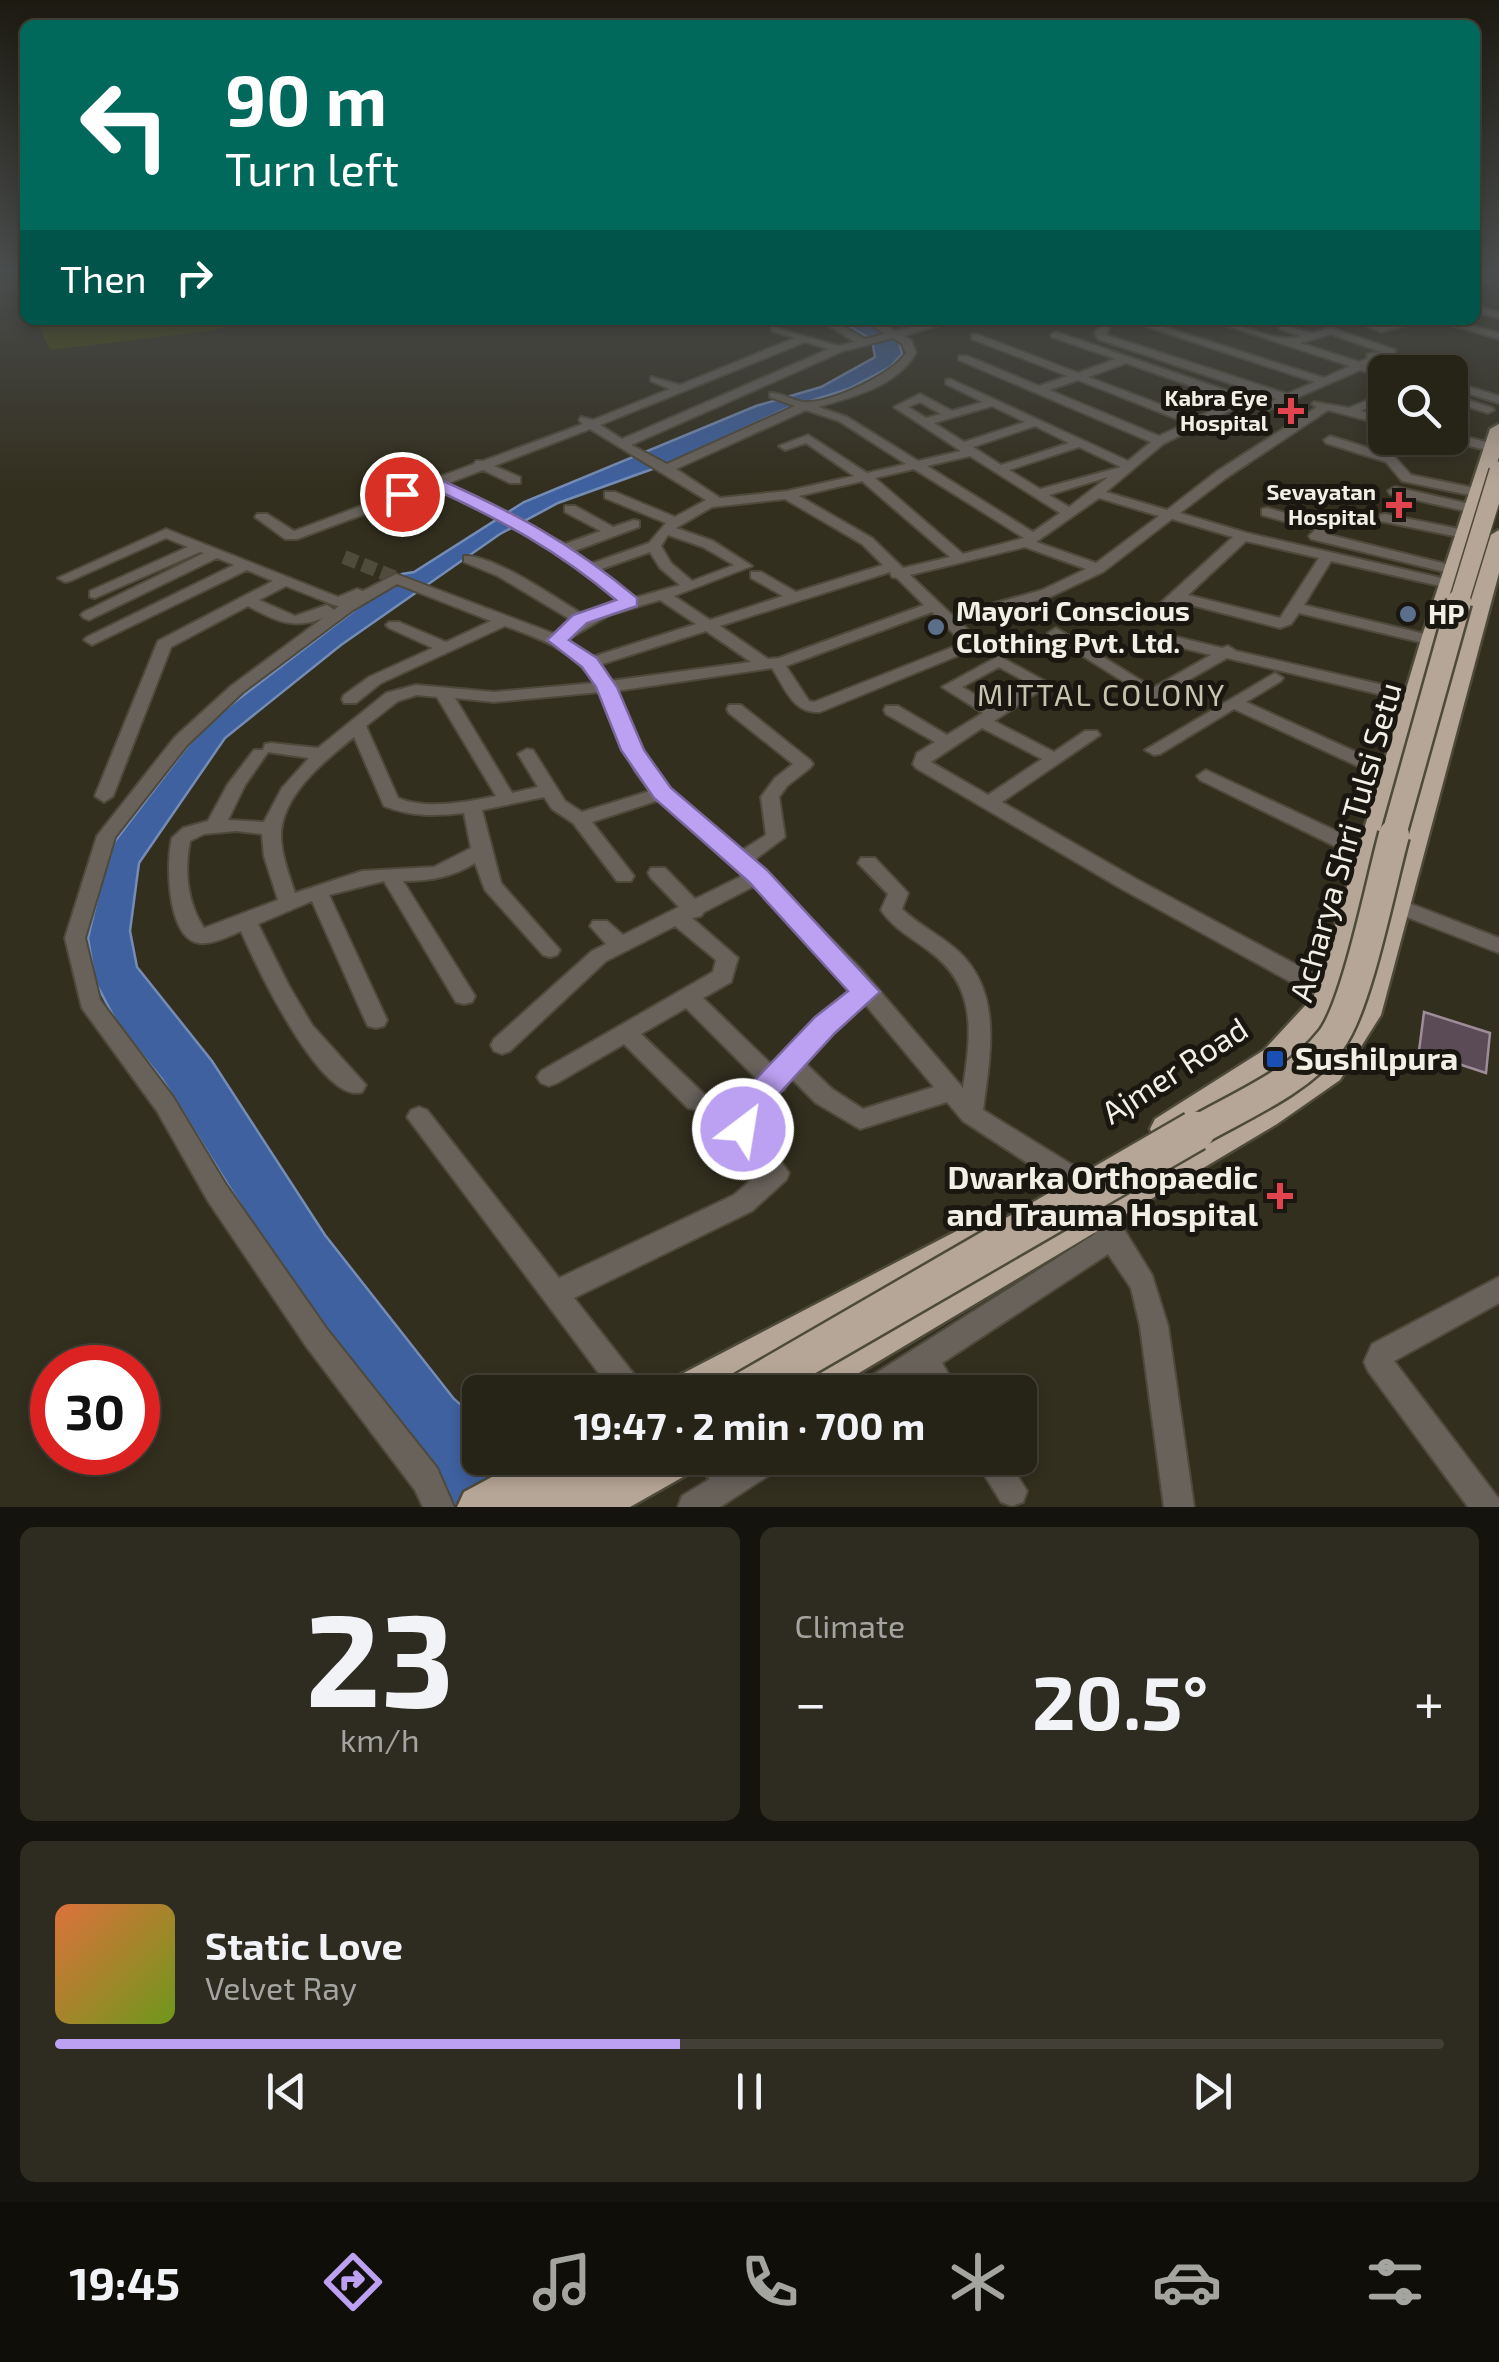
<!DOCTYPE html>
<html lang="en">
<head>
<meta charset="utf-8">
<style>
  body { margin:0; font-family:"Exo 2",sans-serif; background:#2e2b20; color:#f1f3f6; height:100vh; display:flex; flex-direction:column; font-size:38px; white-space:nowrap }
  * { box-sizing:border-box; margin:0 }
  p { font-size:32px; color:#a4a4a1 }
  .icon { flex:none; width:55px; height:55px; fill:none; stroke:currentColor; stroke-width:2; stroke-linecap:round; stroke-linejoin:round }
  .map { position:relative; height:1507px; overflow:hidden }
  .panel { display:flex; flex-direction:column; gap:20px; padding:20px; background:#15130d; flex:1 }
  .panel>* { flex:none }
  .guide { position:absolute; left:20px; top:20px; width:1460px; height:305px; border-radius:15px; box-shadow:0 5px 15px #0003,0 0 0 2px #424036; background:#00695c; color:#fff; overflow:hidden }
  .buttons { position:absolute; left:1368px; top:355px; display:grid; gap:20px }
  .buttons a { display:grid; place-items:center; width:100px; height:100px; border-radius:15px; background:#262317; box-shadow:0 5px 15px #0003,0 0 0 2px #424036; font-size:50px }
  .speed { position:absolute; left:30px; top:1345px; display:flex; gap:20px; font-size:50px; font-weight:700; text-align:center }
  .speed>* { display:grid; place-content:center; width:130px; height:130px; border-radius:50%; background:#262317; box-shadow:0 5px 15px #0003,0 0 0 2px #424036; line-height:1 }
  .speed .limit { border:15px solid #d22; background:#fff; color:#111 }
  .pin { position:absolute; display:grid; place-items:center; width:85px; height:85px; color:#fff; margin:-42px; border:5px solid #fff; border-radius:50%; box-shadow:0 2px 10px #0007 }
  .me { position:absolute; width:110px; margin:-55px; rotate:31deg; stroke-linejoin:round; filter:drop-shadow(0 0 8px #0008) }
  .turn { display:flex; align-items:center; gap:35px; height:210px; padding:0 40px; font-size:45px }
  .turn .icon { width:130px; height:130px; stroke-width:2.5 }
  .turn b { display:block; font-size:70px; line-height:85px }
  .then { display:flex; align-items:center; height:95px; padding:0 40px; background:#0003; gap:20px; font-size:38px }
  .big { font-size:75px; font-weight:700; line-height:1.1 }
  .panel .widget { flex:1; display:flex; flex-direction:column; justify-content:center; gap:15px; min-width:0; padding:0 35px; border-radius:15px; background:#2e2b20 }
  .panel .dial { align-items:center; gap:0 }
  .dial b { font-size:130px; line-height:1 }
  .song { display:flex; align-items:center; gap:30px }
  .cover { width:120px; height:120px; border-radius:15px; background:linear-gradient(135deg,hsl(20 70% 55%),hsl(80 70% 35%)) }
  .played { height:10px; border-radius:5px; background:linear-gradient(90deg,#bca0f2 45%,#424036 45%) }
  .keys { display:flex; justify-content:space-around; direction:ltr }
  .heat { display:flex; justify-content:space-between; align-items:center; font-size:55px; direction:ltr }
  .panel .tiles { flex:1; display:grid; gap:20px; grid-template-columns:1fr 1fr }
  .widget:last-child { grid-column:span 2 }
  .trip { position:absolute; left:462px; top:1375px; width:575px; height:100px; border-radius:15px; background:#262317; box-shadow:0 5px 15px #0003,0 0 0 2px #424036; font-weight:700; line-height:100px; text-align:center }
  .menu { display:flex; height:160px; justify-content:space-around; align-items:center; background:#0f0e09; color:#a4a4a1 }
  .menu .icon { width:70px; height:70px }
  .menu .on { color:#bca0f2 }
  .menu b { font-size:45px; color:#f1f3f6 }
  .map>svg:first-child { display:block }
  .green { fill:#414604 }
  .water { fill:#3f61a0; stroke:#758cb5; stroke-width:2.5 }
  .building { fill:#5b4b56; stroke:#9e8c98; stroke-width:2.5 }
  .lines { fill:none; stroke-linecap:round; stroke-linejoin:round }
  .minor-tunnel { stroke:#504c3d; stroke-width:14; stroke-dasharray:14 6; stroke-linecap:butt }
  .minor-casing { stroke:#4e4a3b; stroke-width:4 }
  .highway-casing { stroke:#4e4a3b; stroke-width:5 }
  .minor { fill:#68625b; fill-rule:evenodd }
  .highway { fill:#b6a697; fill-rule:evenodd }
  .highway-bridge-far3-casing { stroke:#4e4a3b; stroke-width:22; stroke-linecap:butt }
  .highway-bridge-far2-casing { stroke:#4e4a3b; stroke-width:29; stroke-linecap:butt }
  .highway-bridge-far1-casing { stroke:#4e4a3b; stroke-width:35; stroke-linecap:butt }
  .highway-bridge-casing { stroke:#4e4a3b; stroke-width:44; stroke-linecap:butt }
  .highway-bridge-far3 { stroke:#b6a697; stroke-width:19 }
  .highway-bridge-far2 { stroke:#b6a697; stroke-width:24 }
  .highway-bridge-far1 { stroke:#b6a697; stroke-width:30 }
  .highway-bridge { stroke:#b6a697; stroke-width:39 }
  .route { fill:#bca0f2; stroke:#7a689d; stroke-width:2.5 }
  .health-dot { fill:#e0444e; stroke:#191710; stroke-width:4 }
  .service-dot { fill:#5c6f8a; stroke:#191710; stroke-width:4 }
  .transit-dot { fill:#1a4fb4; stroke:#191710; stroke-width:4 }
  .labels { text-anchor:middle; stroke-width:10; stroke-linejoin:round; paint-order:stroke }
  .far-poi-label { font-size:22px; font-weight:bold; fill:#f2efe5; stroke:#191710; text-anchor:end }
  .poi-label { font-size:28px; font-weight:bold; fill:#f2efe5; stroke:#191710; text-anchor:start }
  .neighbourhood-label { font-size:30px; letter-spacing:2.5px; fill:#c9c4b0; stroke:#191710 }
  .near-street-label { font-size:32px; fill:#f2efe5; stroke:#191710 }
  .near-poi-label { font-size:32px; font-weight:bold; fill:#f2efe5; stroke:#191710; text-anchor:start }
</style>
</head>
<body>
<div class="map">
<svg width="1499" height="1507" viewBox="0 0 1499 1507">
  <rect width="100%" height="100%" fill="#332f1f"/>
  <path class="green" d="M36 320H255L210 331 50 350Z"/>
  <path class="water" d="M839 320H864L898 338 902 354 890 367 848 389 785 409 672 462 558 503 500 534 341 645 225 738 139 863 130 931 137 967 212 1061 325 1235 454 1399 480 1421V1458H546L573 1507H450L288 1281 162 1079 118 1025 95 981 88 938 109 849 202 727 402 574 414 572 524 502 756 406 821 387 875 357 872 340Z"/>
  <path class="building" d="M1424 1012 1490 1033 1486 1073 1419 1051Z"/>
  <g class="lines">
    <path class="minor-tunnel" d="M344 557 396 578"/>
    <defs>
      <path id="minor" d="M1475 274 1492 280 1475 285Z
        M1475 306 1499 312V318L1475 312Z
        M820 320H832L865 339 885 334 863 320H875L895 331 939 320H956L903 336 911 340 916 353C895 387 855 396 818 407L847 417 918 461 961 451 894 407 920 394 952 411 983 402 946 384V380L950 379 1128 461 1151 442 959 360V356H967L1039 386 1068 376 972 339V335L976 334 1078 373 1116 359 1052 337 1051 335 1056 332 1265 404 1277 399 1098 339 1095 332 1100 327 1080 320 1111 324 1106 335 1287 394 1315 382 1127 320H1142L1324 378 1350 366 1210 320C1240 320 1272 345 1301 336L1280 329V325L1312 333 1331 328 1395 350V354L1387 358 1423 372H1409L1378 362 1370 366 1389 372H1385V377L1360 370 1266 411 1243 404 1163 444 1106 492 1167 510 1216 472 1317 407 1312 404 1314 402 1349 408 1385 393V400L1361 411 1385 417V425L1328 410 1226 478 1180 513 1247 533 1454 581V587L1449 588 1331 561 1304 605 1437 637 1440 640 1432 645 1299 613 1291 624 1280 628 1180 602 1165 614H1155L1152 611 1155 608 1233 537 1172 519 1103 572 1052 596 960 622 979 641 981 644 979 647 820 712C793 714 785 688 772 668L616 691 652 769 668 789 741 851 766 835 761 797 775 778 793 764 729 713 727 709 729 705H741L810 760 813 764 810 768 787 786 779 797 785 837 753 861 861 969 963 1088C971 1035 978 986 929 951 912 938 893 928 881 910L888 894 858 863 861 858H875L908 893 902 909C919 926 941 935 959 952 1003 994 990 1055 983 1110L1087 1174 1090 1182 1087 1190 1078 1193 1069 1190 963 1121 947 1102 860 1129 816 1103 790 1077 784 1090 777 1092 755 1116V1126L789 1173 786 1180 752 1211 574 1298 640 1382 644 1392H613L407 1117 411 1110 419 1107 427 1110 559 1278 734 1195 761 1171C727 1126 716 1126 759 1081L686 1008 641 1034 704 1094 708 1101 704 1108 696 1110 688 1108 624 1044 557 1083 549 1086 541 1083 537 1077 541 1071 713 972 716 960 675 926 606 961 510 1051 502 1054 494 1051 491 1045 494 1039 592 951 606 944 590 926 593 921H607L623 935 679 907 651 878 648 873 651 868H665L695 899 744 875 659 800 592 822 634 876 631 881H617L573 823 552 809 544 797 482 810 501 883 560 950 557 955 550 957 543 955 485 890 475 863C453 877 430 881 403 881L475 996 472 1002 464 1004 456 1002 384 881 329 895 387 1020 384 1026 376 1028 368 1026 365 1020 312 901 258 924 289 986 312 1025 366 1085 362 1092C321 1105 255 963 241 931 230 936 207 947 195 942 167 932 166 862 172 838L183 828 208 821 228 784 254 750H263L265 744 271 743 318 748 386 693 416 685 494 692 595 683C574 650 540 639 505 626L381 683 356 703H344L342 699 344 695 369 677 433 648 389 628 386 625 389 622H399L446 642 491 621 397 584 353 610 243 692 187 745 115 837 85 938 100 1000 173 1097 226 1185 326 1328 437 1468 454 1507H423L415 1490 306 1346 208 1201 157 1111 82 1008 65 938 97 836 175 737 231 686 323 618C294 630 275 621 248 606L171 647 113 796 104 802 95 796 158 641 273 581 247 570 92 645 84 640 87 637 234 565 217 558 89 620 84 618 81 615 84 612 204 553 200 552 95 598 90 597V591L188 547 166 538 70 581 65 582 58 578 166 529 338 597 357 589 363 591 396 574 555 634 573 621 498 576 464 562V556C493 554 557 599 584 615L620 601 549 545 435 488 297 539H285L255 517 257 514H267L294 531 474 464 476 461H483L583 424 579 420 581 417 593 420 670 389 651 381V377L680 385 795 338 772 331V327L839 346 855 342ZM1331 334 1382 352 1367 354 1368 358 1359 362 1300 343ZM893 338 902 344 906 353C892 374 834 402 808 402 795 403 783 392 770 393V397L795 406 667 464 631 445 843 351ZM805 342 829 349 622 439 600 425ZM1126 363 1232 400 1196 418 1088 377ZM1078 380 1187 423 1159 436 1049 390ZM920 402 941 414 926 418 908 407ZM992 406 1025 422 964 442 934 423ZM806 410 839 421 906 464 867 473 808 435 779 446 785 450 806 443 854 476 787 491 720 498 676 469ZM1035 426 1069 443 1001 465 973 447ZM590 429 706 500 675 517 615 492H605V498L666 523 649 543 590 564 574 551 639 527V521L634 520 613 527 575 506H565V512L601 531 565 544 446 484 483 470 510 483H520V477L494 466ZM1079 447 1121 467 1040 489 1009 470ZM970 456 1060 513 1033 532 927 466ZM914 469 1024 538 963 554 875 478ZM1108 477 1069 507 1049 495ZM863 481V482L950 557 903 568 872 538 799 496ZM1099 498 1159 516 1096 563 1036 542ZM785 499 862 544 883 565 796 592 761 572H751V578L783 596 710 620 674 596 752 566 713 541 676 528 712 507ZM668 535 703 547 734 565 692 581 671 563 661 546ZM1246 541 1319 558 1280 618 1188 595ZM1025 547 1086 569 1042 590 952 615 910 575ZM650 552 660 568 680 585 634 598 599 570ZM890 572 892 577 897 578 924 605 779 658 768 659 720 626ZM286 586 334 605 339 606 334 610 327 605 295 616 259 600ZM660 600 696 624 592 657 567 640 609 615ZM932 612 963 643 814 702 809 701 786 666ZM706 631 751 662 610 681 599 665ZM600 692 635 771 650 791 582 812 565 801 533 750 527 749 518 754 538 787 512 793 455 698 494 702ZM417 695 437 697 496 796C467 802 427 810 398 798L366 726 398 701ZM354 737 384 806C411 817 436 816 464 813L471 848 434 867 362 871 295 893C289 875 282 857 281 838 280 796 324 761 354 737ZM268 752 309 758 282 788 264 822 228 820 245 785ZM236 831 262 834 264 856 278 900 204 928C187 903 184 870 190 841L204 834ZM756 885 854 990 817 1019 773 1066 703 998 731 982 738 958 692 918 701 916 704 912ZM865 1004 934 1087 863 1109 832 1089 804 1062 833 1031Z
        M1353 320C1364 320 1370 324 1380 325 1392 327 1412 320 1426 320L1381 332Z
        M1434 320H1451L1499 333V339Z
        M1450 381 1499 396V403L1450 388Z
        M1450 394 1492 408 1494 410 1488 413 1450 401Z
        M1450 433 1498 445 1499 450 1494 452 1446 440 1444 438H1450Z
        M1330 436 1394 456 1411 475 1479 489 1486 493 1479 497 1402 481 1386 462 1326 443 1324 440Z
        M1395 487 1479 506 1481 509 1474 513 1390 494 1388 491Z
        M1267 508 1329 525 1331 528 1326 534 1458 567 1460 570 1453 574 1311 539 1309 536 1315 530 1262 515V509Z
        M1385 514 1464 530 1471 534 1464 538 1380 521V515Z
        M1056 628 1153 688 1211 655 1159 642 1156 639 1159 636 1164 634 1222 648 1228 646 1236 651 1422 694 1424 698 1416 703 1227 658 1153 700 1051 636 1048 633Z
        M999 656 1050 684 994 721 1054 752 1085 731H1097L1100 735 1002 802 1136 879 1338 987 1341 993 1338 999 1330 1001 1322 999 1122 889 916 768 913 764 917 753 935 742 886 714 884 710 886 706H898L947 735 983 713 942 687ZM999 667 1030 684 995 706 962 687ZM982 728 1042 759 988 795 931 762Z
        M1275 673 1283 678 1281 681 1246 702 1400 772 1403 776 1400 780H1388L1234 709 1160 754 1154 755 1145 750Z
        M1206 770 1379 851 1382 856 1379 861H1365L1200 780 1197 776Z
        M1388 895 1499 938V953L1381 907 1378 902 1381 897Z
        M1095 1201 1104 1204 1119 1226 1123 1228 1152 1275 1168 1326 1194 1507H1164L1140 1326 1131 1288 1108 1254 942 1363 959 1392H929L919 1378 896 1392H858L862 1382 1095 1234 1082 1212 1086 1204Z
        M1499 1277V1303L1394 1361 1499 1499V1507H1468L1368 1371 1364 1362 1372 1344Z
        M691 1458H731L737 1462 744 1458H785L780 1468 720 1507H678L682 1496 710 1479 696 1468Z
        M974 1458H1006L1027 1491 1023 1502 1012 1506 1001 1502Z"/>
      <path id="highway" d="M1499 424V457L1444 636 1344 1001 1286 1068 1179 1139 1167 1143 1155 1139 1150 1129 1155 1119 1264 1050 1314 996 1422 636 1490 429Z
        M1499 530V573L1381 1015 1340 1080 1277 1124 827 1392H770L776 1378 1253 1104 1316 1062 1350 1012 1489 536Z
        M970 1224 983 1228 988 1240 983 1252 727 1392H668L674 1378Z
        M527 1458H696L690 1473 630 1507H457L464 1492Z"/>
    </defs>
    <use href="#minor" class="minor-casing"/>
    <use href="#highway" class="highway-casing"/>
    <use href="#minor" class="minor"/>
    <use href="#highway" class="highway"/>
    <defs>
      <path id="highway-bridge-far3" d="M1458 605 1499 471"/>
      <path id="highway-bridge-far2" d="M1393 838 1459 602"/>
      <path id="highway-bridge-far1" d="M1191 1134C1237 1107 1298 1083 1331 1040 1357 1006 1381 882 1394 835"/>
      <path id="highway-bridge" d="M744 1392 1195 1131"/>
    </defs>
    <use href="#highway-bridge-far3" class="highway-bridge-far3-casing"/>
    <use href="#highway-bridge-far2" class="highway-bridge-far2-casing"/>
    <use href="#highway-bridge-far1" class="highway-bridge-far1-casing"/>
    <use href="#highway-bridge" class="highway-bridge-casing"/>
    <use href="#highway-bridge-far3" class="highway-bridge-far3"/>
    <use href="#highway-bridge-far2" class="highway-bridge-far2"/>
    <use href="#highway-bridge-far1" class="highway-bridge-far1"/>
    <use href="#highway-bridge" class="highway-bridge"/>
  </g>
  <linearGradient id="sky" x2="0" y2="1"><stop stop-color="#1c1a11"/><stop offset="0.56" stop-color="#4a4d4d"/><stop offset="1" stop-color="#4a4d4d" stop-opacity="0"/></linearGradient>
  <rect width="1499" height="485" fill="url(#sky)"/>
  <path class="route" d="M427 479H439C517 514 570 542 637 598V606L587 623 569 640 597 658 617 687 644 750 671 788 767 870 880 992 835 1033 758 1117 754 1138 743 1142 732 1138 728 1113 732 1104 815 1017 848 991 749 882 654 798 621 750 596 687 582 667 547 640 573 615 616 600C557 550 503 521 432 488L402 499 393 494Z"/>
  <g class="health-dot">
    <path d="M1286 396h10v10h10v10h-10v10h-10v-10h-10v-10h10z"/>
    <path d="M1394 490h10v10h10v10h-10v10h-10v-10h-10v-10h10z"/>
    <path d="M1275 1181h10v10h10v10h-10v10h-10v-10h-10v-10h10z"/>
  </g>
  <g class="service-dot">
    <circle cx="1408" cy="614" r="10"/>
    <circle cx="936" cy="627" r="10"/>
  </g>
  <rect class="transit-dot" x="1265" y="1049" width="20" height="20" rx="5"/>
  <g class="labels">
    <g class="far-poi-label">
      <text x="1268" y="406">Kabra Eye<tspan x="1268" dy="25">Hospital</tspan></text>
      <text x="1376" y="500">Sevayatan<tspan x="1376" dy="25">Hospital</tspan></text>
    </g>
    <g class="poi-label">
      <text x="956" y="621">Mayori Conscious<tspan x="956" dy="32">Clothing Pvt. Ltd.</tspan></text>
      <text x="1428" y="624">HP</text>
    </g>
    <g class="neighbourhood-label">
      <text x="1102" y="706">MITTAL COLONY</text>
    </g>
    <g class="near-street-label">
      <text transform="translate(1346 842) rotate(-74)" y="11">Acharya Shri Tulsi Setu</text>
      <text transform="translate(1175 1071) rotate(-33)" y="11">Ajmer Road</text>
    </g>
    <g class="near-poi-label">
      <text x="1295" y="1070">Sushilpura</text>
      <text x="1258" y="1189" text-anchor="end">Dwarka Orthopaedic<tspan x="1258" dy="37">and Trauma Hospital</tspan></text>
    </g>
  </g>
</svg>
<div class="buttons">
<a><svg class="icon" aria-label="search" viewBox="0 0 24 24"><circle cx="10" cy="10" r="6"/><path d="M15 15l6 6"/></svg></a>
</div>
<div class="speed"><div class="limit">30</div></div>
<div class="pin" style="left:402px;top:494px;background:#d93025"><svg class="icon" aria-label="arrive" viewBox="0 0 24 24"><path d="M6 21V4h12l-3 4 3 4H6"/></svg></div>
<svg class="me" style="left:743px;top:1129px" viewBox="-20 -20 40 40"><circle r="17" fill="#bca0f2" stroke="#fff" stroke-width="3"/><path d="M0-11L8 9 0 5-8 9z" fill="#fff"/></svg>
<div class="trip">19:47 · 2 min · 700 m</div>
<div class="guide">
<div class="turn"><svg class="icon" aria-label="left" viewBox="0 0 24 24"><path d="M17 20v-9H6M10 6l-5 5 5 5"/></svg><div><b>90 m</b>Turn left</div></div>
<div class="then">Then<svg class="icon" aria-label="right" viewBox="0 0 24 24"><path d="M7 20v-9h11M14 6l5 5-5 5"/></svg></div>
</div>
</div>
<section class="panel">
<div class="tiles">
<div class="widget dial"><b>23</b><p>km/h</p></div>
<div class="widget"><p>Climate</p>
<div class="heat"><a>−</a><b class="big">20.5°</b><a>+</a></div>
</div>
<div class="widget">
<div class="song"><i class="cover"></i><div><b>Static Love</b><p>Velvet Ray</p></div></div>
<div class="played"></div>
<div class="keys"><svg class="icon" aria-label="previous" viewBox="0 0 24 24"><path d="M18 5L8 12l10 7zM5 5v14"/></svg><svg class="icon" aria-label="pause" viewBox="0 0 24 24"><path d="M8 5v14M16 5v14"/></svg><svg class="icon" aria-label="next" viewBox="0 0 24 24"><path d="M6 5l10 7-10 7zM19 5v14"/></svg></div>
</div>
</div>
</section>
<nav class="menu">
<b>19:45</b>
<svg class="icon on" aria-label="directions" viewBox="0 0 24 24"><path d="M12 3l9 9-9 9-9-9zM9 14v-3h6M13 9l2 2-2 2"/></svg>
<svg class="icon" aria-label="music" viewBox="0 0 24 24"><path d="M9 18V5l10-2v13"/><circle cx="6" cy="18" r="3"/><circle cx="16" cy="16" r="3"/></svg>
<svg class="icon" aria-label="phone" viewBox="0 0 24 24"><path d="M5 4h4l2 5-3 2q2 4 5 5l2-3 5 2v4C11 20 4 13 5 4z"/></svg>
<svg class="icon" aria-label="climate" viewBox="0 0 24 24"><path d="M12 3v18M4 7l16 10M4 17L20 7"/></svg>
<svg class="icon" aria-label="car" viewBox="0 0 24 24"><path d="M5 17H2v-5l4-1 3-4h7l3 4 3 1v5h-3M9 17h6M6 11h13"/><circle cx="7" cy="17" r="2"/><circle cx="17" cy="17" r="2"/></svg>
<svg class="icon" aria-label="filters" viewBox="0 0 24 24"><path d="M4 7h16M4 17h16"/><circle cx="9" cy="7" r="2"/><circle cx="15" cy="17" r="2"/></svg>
</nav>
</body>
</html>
